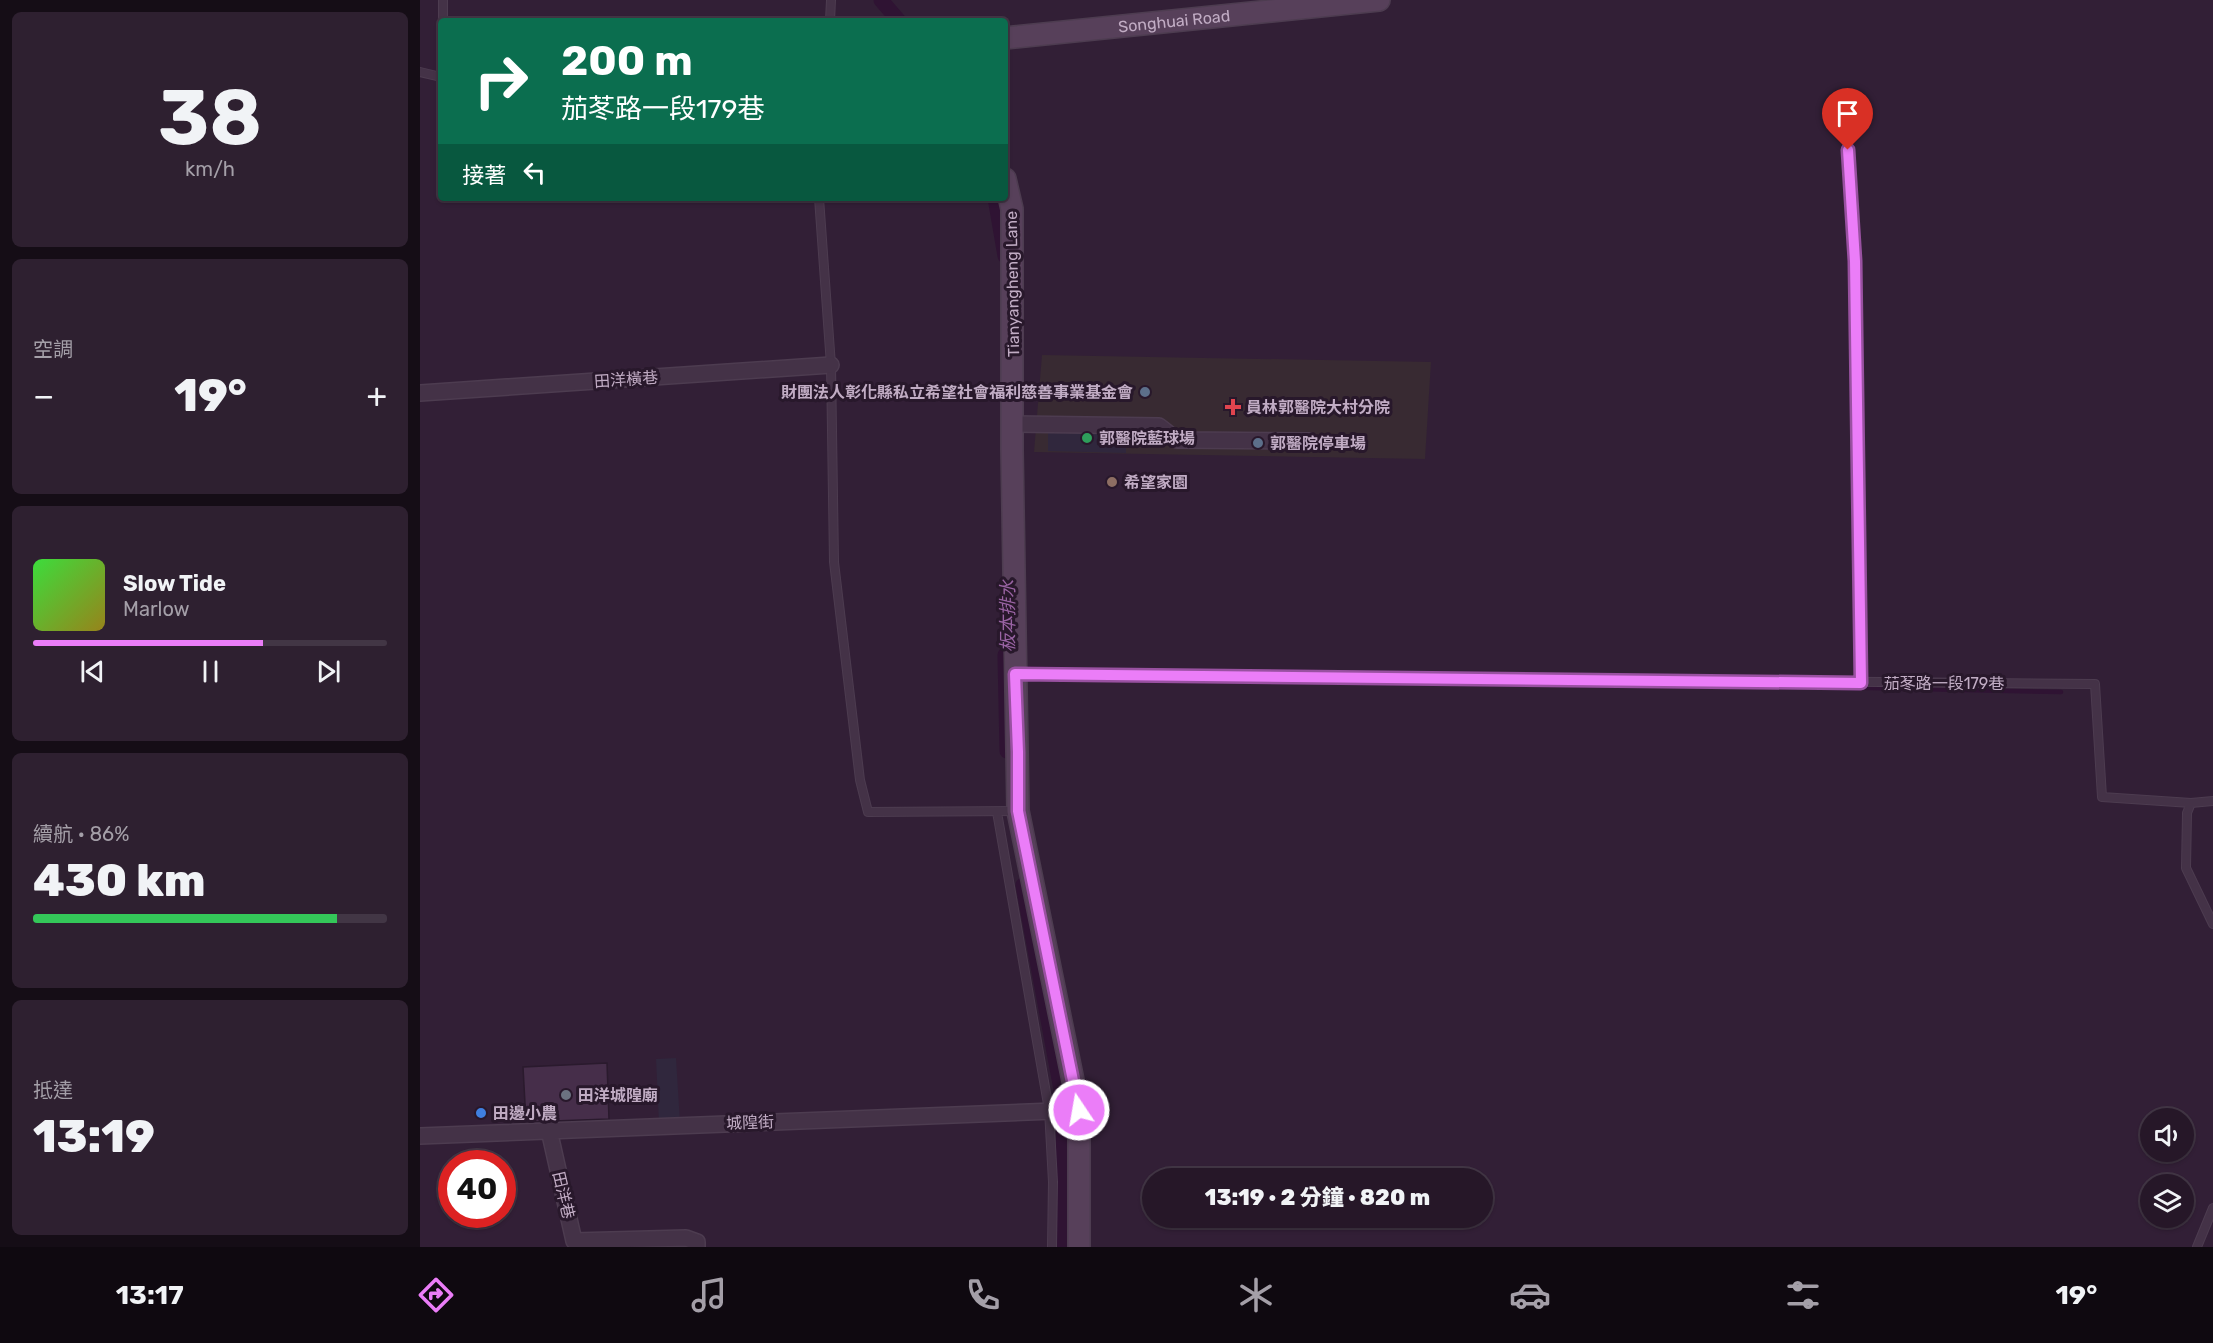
<!DOCTYPE html>
<html lang="zh-TW">
<head>
<meta charset="utf-8">
<style>
  body { margin:0; font-family:Rubik,"Noto Sans TC",sans-serif; background:#2e2030; color:#f1f3f6; height:100vh; display:flex; flex-direction:column; font-size:22px; white-space:nowrap }
  * { box-sizing:border-box; margin:0 }
  p { font-size:20px; color:#a49fa8 }
  .icon { flex:none; width:33px; height:33px; fill:none; stroke:currentColor; stroke-width:2; stroke-linecap:round; stroke-linejoin:round }
  .map { position:relative; flex:1; overflow:hidden }
  .side { display:flex; flex-direction:column; gap:12px; padding:12px; background:#150d16; width:420px }
  .side>* { flex:none }
  .hud { position:absolute; left:18px; top:18px; width:570px; height:183px; border-radius:6px; box-shadow:0 2px 4px #0004,0 0 0 2px #423645; background:#0b6e4f; color:#fff; overflow:hidden }
  .fabs { position:absolute; left:1720px; top:1108px; display:grid; gap:12px }
  .fabs a { display:grid; place-items:center; width:54px; height:54px; border-radius:50%; background:#261728; box-shadow:0 2px 4px #0004,0 0 0 2px #423645; font-size:30px }
  .speed { position:absolute; left:18px; top:1150px; display:flex; gap:12px; font-size:30px; font-weight:700; text-align:center }
  .speed>* { display:grid; place-content:center; width:78px; height:78px; border-radius:50%; background:#261728; box-shadow:0 2px 4px #0004,0 0 0 2px #423645; line-height:1 }
  .speed .limit { border:9px solid #d22; background:#fff; color:#111 }
  .pin { position:absolute; display:grid; place-items:center; width:51px; height:51px; color:#fff; margin:-62px -26px; border-radius:50% 50% 50% 0; rotate:-45deg; box-shadow:0 0 6px #0007 }
  .pin .icon { rotate:45deg }
  .me { position:absolute; width:66px; margin:-33px; rotate:348deg; stroke-linejoin:round; filter:drop-shadow(0 0 4px #0008) }
  .turn { display:flex; align-items:center; gap:21px; height:126px; padding:0 24px; font-size:27px }
  .turn .icon { width:78px; height:78px; stroke-width:2.5 }
  .turn b { display:block; font-size:42px; line-height:51px }
  .then { display:flex; align-items:center; height:57px; padding:0 24px; background:#0003; gap:12px; font-size:22px }
  .big { font-size:45px; font-weight:800; line-height:1.1 }
  .side .widget { flex:1; display:flex; flex-direction:column; justify-content:center; gap:9px; min-width:0; padding:0 21px; border-radius:9px; background:#2e2030 }
  .side .dial { align-items:center; gap:0 }
  .dial b { font-size:78px; line-height:1 }
  .song { display:flex; align-items:center; gap:18px }
  .cover { width:72px; height:72px; border-radius:9px; background:linear-gradient(135deg,hsl(120 70% 55%),hsl(50 70% 35%)) }
  .played { height:6px; border-radius:3px; background:linear-gradient(90deg,#eb7df8 65%,#423645 65%) }
  .keys { display:flex; justify-content:space-around; direction:ltr }
  .heat { display:flex; justify-content:space-between; align-items:center; font-size:33px; direction:ltr }
  .charge { height:9px; border-radius:4px; background:linear-gradient(90deg,#34c759 86%,#423645 0) }
  .trip { position:absolute; left:722px; top:1168px; width:351px; height:60px; border-radius:30px; background:#261728; box-shadow:0 2px 4px #0004,0 0 0 2px #423645; font-weight:800; line-height:60px; text-align:center }
  .tabs { display:flex; height:96px; justify-content:space-around; align-items:center; background:#0f0910; color:#a49fa8 }
  .tabs .icon { width:42px; height:42px }
  .tabs .current { color:#eb7df8 }
  .tabs b { font-size:27px; color:#f1f3f6 }
  main { display:flex; flex:1; min-height:0 }
  .map>svg:first-child { display:block }
  .medical { fill:#382a32 }
  .green { fill:#30273d }
  .lines { fill:none; stroke-linecap:round; stroke-linejoin:round }
  .stream { stroke:#2f1333; stroke-width:4.5 }
  .canal { stroke:#2f1333; stroke-width:15 }
  .building { fill:#462e4a; stroke:#2a1a2d; stroke-width:1.5 }
  .lane-casing { stroke:#4d3c50; stroke-width:10 }
  .street-casing { stroke:#4d3c50; stroke-width:18 }
  .secondary-casing { stroke:#4d3c50; stroke-width:24 }
  .lane { stroke:#443247; stroke-width:8 }
  .street { stroke:#443247; stroke-width:15 }
  .secondary { stroke:#57405a; stroke-width:21 }
  .route-casing { stroke:#9951a1; stroke-width:15 }
  .route { stroke:#eb7df8; stroke-width:10 }
  .service-dot { fill:#5c6f8a; stroke:#28182b; stroke-width:2 }
  .health-dot { fill:#e0444e; stroke:#28182b; stroke-width:2 }
  .leisure-dot { fill:#2e9e5b; stroke:#28182b; stroke-width:2 }
  .education-dot { fill:#8d6e63; stroke:#28182b; stroke-width:2 }
  .worship-dot { fill:#6b7280; stroke:#28182b; stroke-width:2 }
  .shop-dot { fill:#3f7fe0; stroke:#28182b; stroke-width:2 }
  .labels { text-anchor:middle; stroke-width:6; stroke-linejoin:round; paint-order:stroke }
  .street-label { font-size:16px; fill:#c1acc4; stroke:#28182b }
  .poi-label { font-size:16px; font-weight:bold; fill:#c1acc4; stroke:#28182b; text-anchor:start }
  .water-label { font-size:18px; font-style:italic; fill:#9a64a4; stroke:#28182b }
</style>
</head>
<body>
<main>
<section class="side">
<div class="widget dial"><b>38</b><p>km/h</p></div>
<div class="widget"><p>空調</p>
<div class="heat"><a>−</a><b class="big">19°</b><a>+</a></div>
</div>
<div class="widget">
<div class="song"><i class="cover"></i><div><b>Slow Tide</b><p>Marlow</p></div></div>
<div class="played"></div>
<div class="keys"><svg class="icon" aria-label="previous" viewBox="0 0 24 24"><path d="M18 5L8 12l10 7zM5 5v14"/></svg><svg class="icon" aria-label="pause" viewBox="0 0 24 24"><path d="M8 5v14M16 5v14"/></svg><svg class="icon" aria-label="next" viewBox="0 0 24 24"><path d="M6 5l10 7-10 7zM19 5v14"/></svg></div>
</div>
<div class="widget"><p>續航 · 86%</p><b class="big">430 km</b><div class="charge"></div></div>
<div class="widget"><p>抵達</p><b class="big">13:19</b></div>
</section>
<div class="map">
<svg width="1793" height="1247" viewBox="0 0 1793 1247">
  <rect width="100%" height="100%" fill="#321f36"/>
  <path class="medical" d="M622 355 1011 362 1005 459 614 452Z"/>
  <path class="green" d="M628 425H706V453L628 451Z
    M256 1058 260 1122 239 1123 236 1059Z"/>
  <g class="lines">
    <path class="stream" d="M600 668 711 671
      M1269 684 1641 692"/>
    <path class="canal" d="M461 0 479 21
      M575 198 585 256
      M585 655 587 751
      M603 885 644 1106 642 1247"/>
  </g>
  <path class="building" d="M187 1063 189 1119 106 1122 103 1067Z"/>
  <g class="lines">
    <defs>
      <path id="lane" d="M23 0V21
        M410 21 411 0
        M0 72 21 77
        M1425 106 1435 261 1441 683
        M399 198 411 365 414 562 440 780 448 812 597 811
        M597 674 1675 684 1682 797 1771 803
        M1793 801 1771 803 1767 813 1766 868 1793 924
        M577 812 629 1110 633 1182 632 1247
        M1777 1247 1793 1208"/>
      <path id="street" d="M0 393 411 365
        M593 424 739 426 757 440 889 441
        M129 1130 154 1241 266 1238 277 1242V1247
        M0 1136 659 1110"/>
      <g id="secondary">
        <path id="s1" d="M585 38 959 0"/>
        <path d="M585 179 592 209V450L598 811 659 1110V1247"/>
      </g>
    </defs>
    <use href="#lane" class="lane-casing"/>
    <use href="#street" class="street-casing"/>
    <use href="#secondary" class="secondary-casing"/>
    <use href="#lane" class="lane"/>
    <use href="#street" class="street"/>
    <use href="#secondary" class="secondary"/>
  </g>
  <g class="lines">
    <defs>
      <path id="route" d="M659 1110 598 811V752L595 674 1441 683 1435 261 1428 150"/>
    </defs>
    <use href="#route" class="route-casing"/>
    <use href="#route" class="route"/>
  </g>
  <g class="service-dot">
    <circle cx="725" cy="392" r="6"/>
    <circle cx="838" cy="443" r="6"/>
  </g>
  <path class="health-dot" d="M810 398h6v6h6v6h-6v6h-6v-6h-6v-6h6z"/>
  <circle class="leisure-dot" cx="667" cy="438" r="6"/>
  <circle class="education-dot" cx="692" cy="482" r="6"/>
  <circle class="worship-dot" cx="146" cy="1095" r="6"/>
  <circle class="shop-dot" cx="61" cy="1113" r="6"/>
  <g class="labels">
    <g class="street-label">
      <text dy="6" stroke="none"><textPath href="#s1" startOffset="170">Songhuai Road</textPath></text>
      <text transform="translate(592 284) rotate(-91)" y="6">Tianyangheng Lane</text>
      <text transform="translate(206 379) rotate(-4)" y="6">田洋橫巷</text>
      <text x="1524" y="689">茄苳路一段179巷</text>
      <text transform="translate(330 1122) rotate(-2)" y="6">城隍街</text>
      <text transform="translate(144 1195) rotate(77)" y="6">田洋巷</text>
    </g>
    <g class="poi-label">
      <text x="713" y="398" text-anchor="end">財團法人彰化縣私立希望社會福利慈善事業基金會</text>
      <text x="826" y="413">員林郭醫院大村分院</text>
      <text x="679" y="444">郭醫院藍球場</text>
      <text x="850" y="449">郭醫院停車場</text>
      <text x="704" y="488">希望家園</text>
      <text x="158" y="1101">田洋城隍廟</text>
      <text x="73" y="1119">田邊小農</text>
    </g>
    <g class="water-label">
      <text transform="translate(588 616) rotate(-90)" y="6">板本排水</text>
    </g>
  </g>
</svg>
<div class="fabs">
<a><svg class="icon" aria-label="sound" viewBox="0 0 24 24"><path d="M4 9h4l5-4v14l-5-4H4zM17 9q2 3 0 6"/></svg></a>
<a><svg class="icon" aria-label="layers" viewBox="0 0 24 24"><path d="M12 4l9 5-9 5-9-5zM3 14l9 5 9-5"/></svg></a>
</div>
<div class="speed"><div class="limit">40</div></div>
<div class="pin" style="left:1428px;top:150px;background:#d93025"><svg class="icon" aria-label="arrive" viewBox="0 0 24 24"><path d="M6 21V4h12l-3 4 3 4H6"/></svg></div>
<svg class="me" style="left:659px;top:1110px" viewBox="-20 -20 40 40"><circle r="17" fill="#eb7df8" stroke="#fff" stroke-width="3"/><path d="M0-11L8 9 0 5-8 9z" fill="#fff"/></svg>
<div class="trip">13:19 · 2 分鐘 · 820 m</div>
<div class="hud">
<div class="turn"><svg class="icon" aria-label="right" viewBox="0 0 24 24"><path d="M7 20v-9h11M14 6l5 5-5 5"/></svg><div><b>200 m</b>茄苳路一段179巷</div></div>
<div class="then">接著<svg class="icon" aria-label="left" viewBox="0 0 24 24"><path d="M17 20v-9H6M10 6l-5 5 5 5"/></svg></div>
</div>
</div>
</main>
<nav class="tabs">
<b>13:17</b>
<svg class="icon current" aria-label="directions" viewBox="0 0 24 24"><path d="M12 3l9 9-9 9-9-9zM9 14v-3h6M13 9l2 2-2 2"/></svg>
<svg class="icon" aria-label="music" viewBox="0 0 24 24"><path d="M9 18V5l10-2v13"/><circle cx="6" cy="18" r="3"/><circle cx="16" cy="16" r="3"/></svg>
<svg class="icon" aria-label="phone" viewBox="0 0 24 24"><path d="M5 4h4l2 5-3 2q2 4 5 5l2-3 5 2v4C11 20 4 13 5 4z"/></svg>
<svg class="icon" aria-label="climate" viewBox="0 0 24 24"><path d="M12 3v18M4 7l16 10M4 17L20 7"/></svg>
<svg class="icon" aria-label="car" viewBox="0 0 24 24"><path d="M5 17H2v-5l4-1 3-4h7l3 4 3 1v5h-3M9 17h6M6 11h13"/><circle cx="7" cy="17" r="2"/><circle cx="17" cy="17" r="2"/></svg>
<svg class="icon" aria-label="filters" viewBox="0 0 24 24"><path d="M4 7h16M4 17h16"/><circle cx="9" cy="7" r="2"/><circle cx="15" cy="17" r="2"/></svg>
<b>19°</b>
</nav>
</body>
</html>
